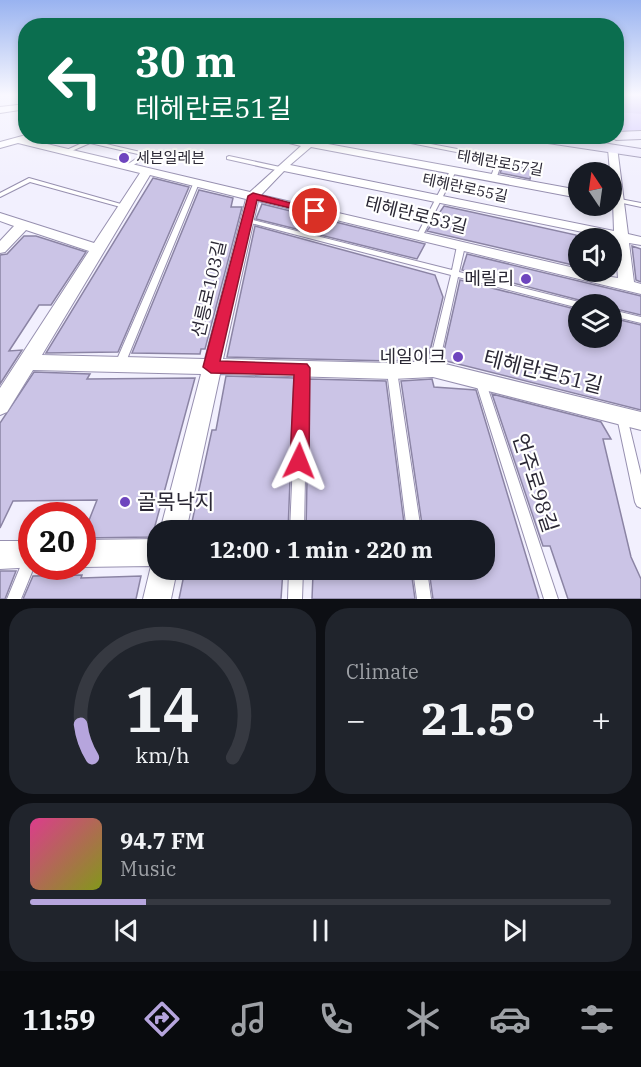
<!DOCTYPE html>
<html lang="en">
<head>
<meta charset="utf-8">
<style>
  body { margin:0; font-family:"IBM Plex Serif","Noto Sans KR",serif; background:#20242c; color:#f1f3f6; height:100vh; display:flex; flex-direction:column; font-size:22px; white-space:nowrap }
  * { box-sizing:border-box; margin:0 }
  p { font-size:20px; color:#9ea1a6 }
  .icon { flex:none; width:33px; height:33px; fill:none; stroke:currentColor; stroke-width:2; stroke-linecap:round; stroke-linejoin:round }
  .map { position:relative; height:599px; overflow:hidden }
  .drawer { display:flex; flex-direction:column; gap:9px; padding:9px; background:#0d0f14; flex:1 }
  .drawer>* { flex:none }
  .guide { position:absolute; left:18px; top:18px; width:606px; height:126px; border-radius:24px; box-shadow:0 3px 9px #0003; background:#0b6e4f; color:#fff; overflow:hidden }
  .needle { width:39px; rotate:347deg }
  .tools { position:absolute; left:568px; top:162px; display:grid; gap:12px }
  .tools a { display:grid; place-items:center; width:54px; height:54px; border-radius:50%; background:#171b24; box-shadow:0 3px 9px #0003; font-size:30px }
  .speed { position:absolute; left:18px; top:502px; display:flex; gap:12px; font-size:30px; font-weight:700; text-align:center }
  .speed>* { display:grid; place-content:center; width:78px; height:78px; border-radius:50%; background:#171b24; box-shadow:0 3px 9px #0003; line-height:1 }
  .speed .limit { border:9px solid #d22; background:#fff; color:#111 }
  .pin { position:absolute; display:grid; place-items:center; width:51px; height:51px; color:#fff; margin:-26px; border:3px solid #fff; border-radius:50%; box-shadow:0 2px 6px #0007 }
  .me { position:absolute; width:66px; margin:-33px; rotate:2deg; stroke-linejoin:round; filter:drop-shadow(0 0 4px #0008) }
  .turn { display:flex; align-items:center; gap:21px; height:126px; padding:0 18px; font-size:27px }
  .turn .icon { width:78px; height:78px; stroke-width:2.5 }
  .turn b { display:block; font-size:42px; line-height:51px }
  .big { font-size:45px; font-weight:700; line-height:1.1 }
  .drawer .tile { flex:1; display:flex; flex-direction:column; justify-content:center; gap:9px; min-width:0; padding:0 21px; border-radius:24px; background:#20242c }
  .drawer .dial { align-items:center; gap:0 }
  .dial svg { height:156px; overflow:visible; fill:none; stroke:#363941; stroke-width:7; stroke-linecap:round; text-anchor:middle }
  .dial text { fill:#f1f3f6; stroke:none }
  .song { display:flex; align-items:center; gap:18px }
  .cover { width:72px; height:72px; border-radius:9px; background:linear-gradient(135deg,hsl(330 70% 55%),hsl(70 70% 35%)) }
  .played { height:6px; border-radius:3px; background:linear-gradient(90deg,#b6a5dd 20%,#363941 20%) }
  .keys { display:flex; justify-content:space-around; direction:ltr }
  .heat { display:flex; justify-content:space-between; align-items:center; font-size:33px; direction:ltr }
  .drawer .tiles { flex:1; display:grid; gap:9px; grid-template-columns:1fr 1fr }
  .tile:last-child { grid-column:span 2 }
  .trip { position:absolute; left:147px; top:520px; width:348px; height:60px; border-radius:24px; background:#171b24; box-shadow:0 3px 9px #0003; font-weight:700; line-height:60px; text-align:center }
  .tabs { display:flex; height:96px; justify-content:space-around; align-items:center; background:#090b0e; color:#9ea1a6 }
  .tabs .icon { width:42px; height:42px }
  .tabs .selected { color:#b6a5dd }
  .tabs b { font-size:27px; color:#f1f3f6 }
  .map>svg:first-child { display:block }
  .green { fill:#d3c8fd }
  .forest { fill:#c6b9f4 }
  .building { fill:#cbc4e6; stroke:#8b84a4; stroke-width:1.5 }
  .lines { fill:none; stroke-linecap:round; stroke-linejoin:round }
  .lane-casing { stroke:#9790b0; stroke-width:2 }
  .street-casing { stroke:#9790b0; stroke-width:2 }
  .secondary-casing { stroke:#9790b0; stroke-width:2 }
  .lane { fill:#fff; fill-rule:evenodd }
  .street { fill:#fff; fill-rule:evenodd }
  .secondary { fill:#eeeafe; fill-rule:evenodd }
  .route { fill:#e11d48; stroke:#92132f; stroke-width:1.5 }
  .poi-dot { fill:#6e45be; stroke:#fff; stroke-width:2 }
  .labels { text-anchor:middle; stroke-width:4.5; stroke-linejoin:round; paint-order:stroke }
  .far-poi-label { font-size:15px; fill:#2b2835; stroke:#fff; text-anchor:start }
  .far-street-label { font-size:15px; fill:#2b2835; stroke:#fff }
  .street-label { font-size:18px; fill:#2b2835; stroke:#fff }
  .poi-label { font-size:18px; fill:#2b2835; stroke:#fff; text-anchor:end }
  .near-street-label { font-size:21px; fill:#2b2835; stroke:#fff }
  .near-poi-label { font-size:21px; fill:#2b2835; stroke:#fff; text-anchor:start }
</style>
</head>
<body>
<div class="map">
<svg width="641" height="599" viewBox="0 0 641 599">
  <rect width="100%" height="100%" fill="#f2f0fe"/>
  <path class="green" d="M616 95H641V131L617 132Z"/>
  <path class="forest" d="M617 95H641V114L617 112Z"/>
  <path class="building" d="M504 164 532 169 530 179 500 173Z
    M153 178 189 187 118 352 46 353Z
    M199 190 233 198 231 207H242L205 349H201L200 354 132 353Z
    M262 204 425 244 417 259 256 219Z
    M444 206 576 235 573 265 427 231Z
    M255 226 435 275 443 297 428 359 392 361 227 357Z
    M24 236H36L86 252 51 305H39L9 351 22 350 0 384V255L7 254Z
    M632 246 641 249V282L636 280Z
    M467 254 641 296V315L612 308V304L579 300 462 270Z
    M460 280 579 310V338H612V318L641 325V410L442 360Z
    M34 372 90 374 87 379 195 378 152 537 82 538 97 500 13 501 0 528V423Z
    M226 376 294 378 288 531H190L212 430H216Z
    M309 379 386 381 405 531H306Z
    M432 379 434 387 476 390 539 599H433L429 570H484V531H423L401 381Z
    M492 394 601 422 611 439H603L631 557 641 579V599H568L550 546H543Z
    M185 570H283L281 599H179Z
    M364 570H411L415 599H312L313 574 364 576Z
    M0 571H16L5 599H0Z
    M82 575 81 578 141 576 136 599H23L33 576Z"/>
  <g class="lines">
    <defs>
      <path id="lane" d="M375 136H388L500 157 503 159 496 179 493 181 490 179 497 160Z
        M89 140 149 154 150 155 127 169 124 167 125 166 142 155 90 143 67 153 62 152Z
        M229 156 280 167 283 169 280 171 227 159V157Z
        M453 169 456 171 423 235 420 237 418 236 417 235 450 171Z
        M29 178 128 206 129 207 128 208H124L30 182 0 197V193Z
        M194 182 199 183 125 364 123 367 120 368 117 367 115 364Z
        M620 199 641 203V207L618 202V200Z
        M245 218 452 270 457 246 461 244H464L465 246 459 272 579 302 583 304H579V308L458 277 438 369 436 372 433 373 430 372 428 369 451 275 243 221V219Z
        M612 310 641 317V323L612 316Z
        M302 364 305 365 307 368 304 531H290L297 368 299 365Z
        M392 367 395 368 397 371 421 531H407L387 371 389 368Z
        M480 376 484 377 558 599H544L475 380 476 377Z
        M622 412 626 414 627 417 641 475V508L637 506 635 502 617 417 618 414Z
        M31 551 32 567H34L21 599H7L26 553Z
        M289 570H303L302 599H288Z
        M413 570H427L431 599H417Z"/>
      <path id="street" d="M26 104V109L0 113V107Z
        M26 135 36 137 30 140 250 192 301 146 261 136H285L307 141 312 136H324L317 142 579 190V198L311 147 290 165 614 231 612 172H610L608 149 617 147 628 234 641 237V245L629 243 634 282 641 284V294L258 201 223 359 392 363 433 361 641 412V430L433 377 392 379 220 374 186 531H160L201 374 33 370 7 412 0 415V388L89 251 26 230 5 252 0 253V241L14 226 0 221V213L94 243 140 173 18 143 0 148V142ZM284 171 612 238 615 240 618 278 579 272V269L261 195ZM150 175 246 199 205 359 42 355Z
        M158 539V570H177L171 599H143L151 566 82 567H81L82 540Z
        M0 541H32V567H36L0 569Z"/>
      <path id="secondary" d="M641 131V139L616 140 610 136H616V132Z
        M522 136H558L641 149V157L528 140Z"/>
    </defs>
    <use href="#lane" class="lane-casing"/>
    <use href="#street" class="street-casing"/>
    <use href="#secondary" class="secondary-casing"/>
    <use href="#lane" class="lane"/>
    <use href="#street" class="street"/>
    <use href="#secondary" class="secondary"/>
  </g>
  <linearGradient id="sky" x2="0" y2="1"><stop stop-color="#99b3f0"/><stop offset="0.53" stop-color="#f9f8ff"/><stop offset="1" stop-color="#f9f8ff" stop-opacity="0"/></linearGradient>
  <rect width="641" height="179" fill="url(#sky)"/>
  <path class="route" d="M253 193 321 211 315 214 257 200 220 361 307 364 310 368 309 461 306 468 299 470 292 468 290 461 294 375 211 373 203 367 248 196Z"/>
  <g class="poi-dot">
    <circle cx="124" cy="158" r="6"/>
    <circle cx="526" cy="279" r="6"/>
    <circle cx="458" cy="357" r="6"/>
    <circle cx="125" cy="502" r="6"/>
  </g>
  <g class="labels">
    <g class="far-poi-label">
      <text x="136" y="163">세븐일레븐</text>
    </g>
    <g class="far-street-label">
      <text transform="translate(500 163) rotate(10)" y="5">테헤란로57길</text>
      <text transform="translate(465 188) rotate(12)" y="5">테헤란로55길</text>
    </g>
    <g class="street-label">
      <text transform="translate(416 215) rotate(14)" y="6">테헤란로53길</text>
      <text transform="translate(209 289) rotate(-77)" y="6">선릉로103길</text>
    </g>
    <g class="poi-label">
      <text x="514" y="285">메릴리</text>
      <text x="446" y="363">네일이크</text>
    </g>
    <g class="near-street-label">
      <text transform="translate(543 372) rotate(14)" y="7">테헤란로51길</text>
      <text transform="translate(535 483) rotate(72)" y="7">언주로98길</text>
    </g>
    <g class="near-poi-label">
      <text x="137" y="509">골목낙지</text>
    </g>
  </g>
</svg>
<div class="tools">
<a><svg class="needle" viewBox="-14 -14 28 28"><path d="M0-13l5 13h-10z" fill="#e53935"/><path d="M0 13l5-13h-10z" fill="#9ea1a6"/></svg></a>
<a><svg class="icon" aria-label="sound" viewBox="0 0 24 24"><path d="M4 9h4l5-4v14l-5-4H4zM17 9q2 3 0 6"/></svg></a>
<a><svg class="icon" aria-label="layers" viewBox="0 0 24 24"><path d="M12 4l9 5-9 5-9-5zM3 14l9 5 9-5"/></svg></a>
</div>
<div class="speed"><div class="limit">20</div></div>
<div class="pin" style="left:315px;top:211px;background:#d93025"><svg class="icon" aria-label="arrive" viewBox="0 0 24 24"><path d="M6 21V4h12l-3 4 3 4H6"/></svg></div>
<svg class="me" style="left:299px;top:461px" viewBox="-20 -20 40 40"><path d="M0-17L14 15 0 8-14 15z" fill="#e11d48" stroke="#fff" stroke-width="4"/></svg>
<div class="trip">12:00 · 1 min · 220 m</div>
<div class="guide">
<div class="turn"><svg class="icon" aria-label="left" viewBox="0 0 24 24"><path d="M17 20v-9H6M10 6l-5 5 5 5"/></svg><div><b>30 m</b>테헤란로51길</div></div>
</div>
</div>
<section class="drawer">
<div class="tiles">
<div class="tile dial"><svg viewBox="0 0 100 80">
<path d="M14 69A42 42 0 1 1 86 69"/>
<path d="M14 69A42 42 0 0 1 8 52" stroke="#b6a5dd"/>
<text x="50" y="56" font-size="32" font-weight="700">14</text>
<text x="50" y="72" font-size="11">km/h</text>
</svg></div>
<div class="tile"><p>Climate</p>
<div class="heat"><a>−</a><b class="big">21.5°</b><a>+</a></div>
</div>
<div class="tile">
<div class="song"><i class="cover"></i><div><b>94.7 FM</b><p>Music</p></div></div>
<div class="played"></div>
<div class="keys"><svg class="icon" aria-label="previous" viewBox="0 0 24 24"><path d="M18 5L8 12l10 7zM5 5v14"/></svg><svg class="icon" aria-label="pause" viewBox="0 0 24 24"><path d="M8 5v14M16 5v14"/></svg><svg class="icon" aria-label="next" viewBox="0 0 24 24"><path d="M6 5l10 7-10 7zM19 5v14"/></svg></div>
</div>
</div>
</section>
<nav class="tabs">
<b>11:59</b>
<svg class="icon selected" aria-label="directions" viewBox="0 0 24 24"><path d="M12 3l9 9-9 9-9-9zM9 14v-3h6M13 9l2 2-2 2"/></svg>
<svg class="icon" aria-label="music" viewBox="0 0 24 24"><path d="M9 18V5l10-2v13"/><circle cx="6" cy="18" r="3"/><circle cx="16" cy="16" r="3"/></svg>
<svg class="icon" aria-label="phone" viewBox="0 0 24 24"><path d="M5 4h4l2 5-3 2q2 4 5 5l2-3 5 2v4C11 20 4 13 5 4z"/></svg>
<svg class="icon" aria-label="climate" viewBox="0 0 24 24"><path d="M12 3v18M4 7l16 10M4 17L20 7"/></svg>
<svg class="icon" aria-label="car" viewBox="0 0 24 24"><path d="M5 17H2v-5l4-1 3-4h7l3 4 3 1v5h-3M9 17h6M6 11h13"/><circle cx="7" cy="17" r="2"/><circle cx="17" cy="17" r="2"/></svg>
<svg class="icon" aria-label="filters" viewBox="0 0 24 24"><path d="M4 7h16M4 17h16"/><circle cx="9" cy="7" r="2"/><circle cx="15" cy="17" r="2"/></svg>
</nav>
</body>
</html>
